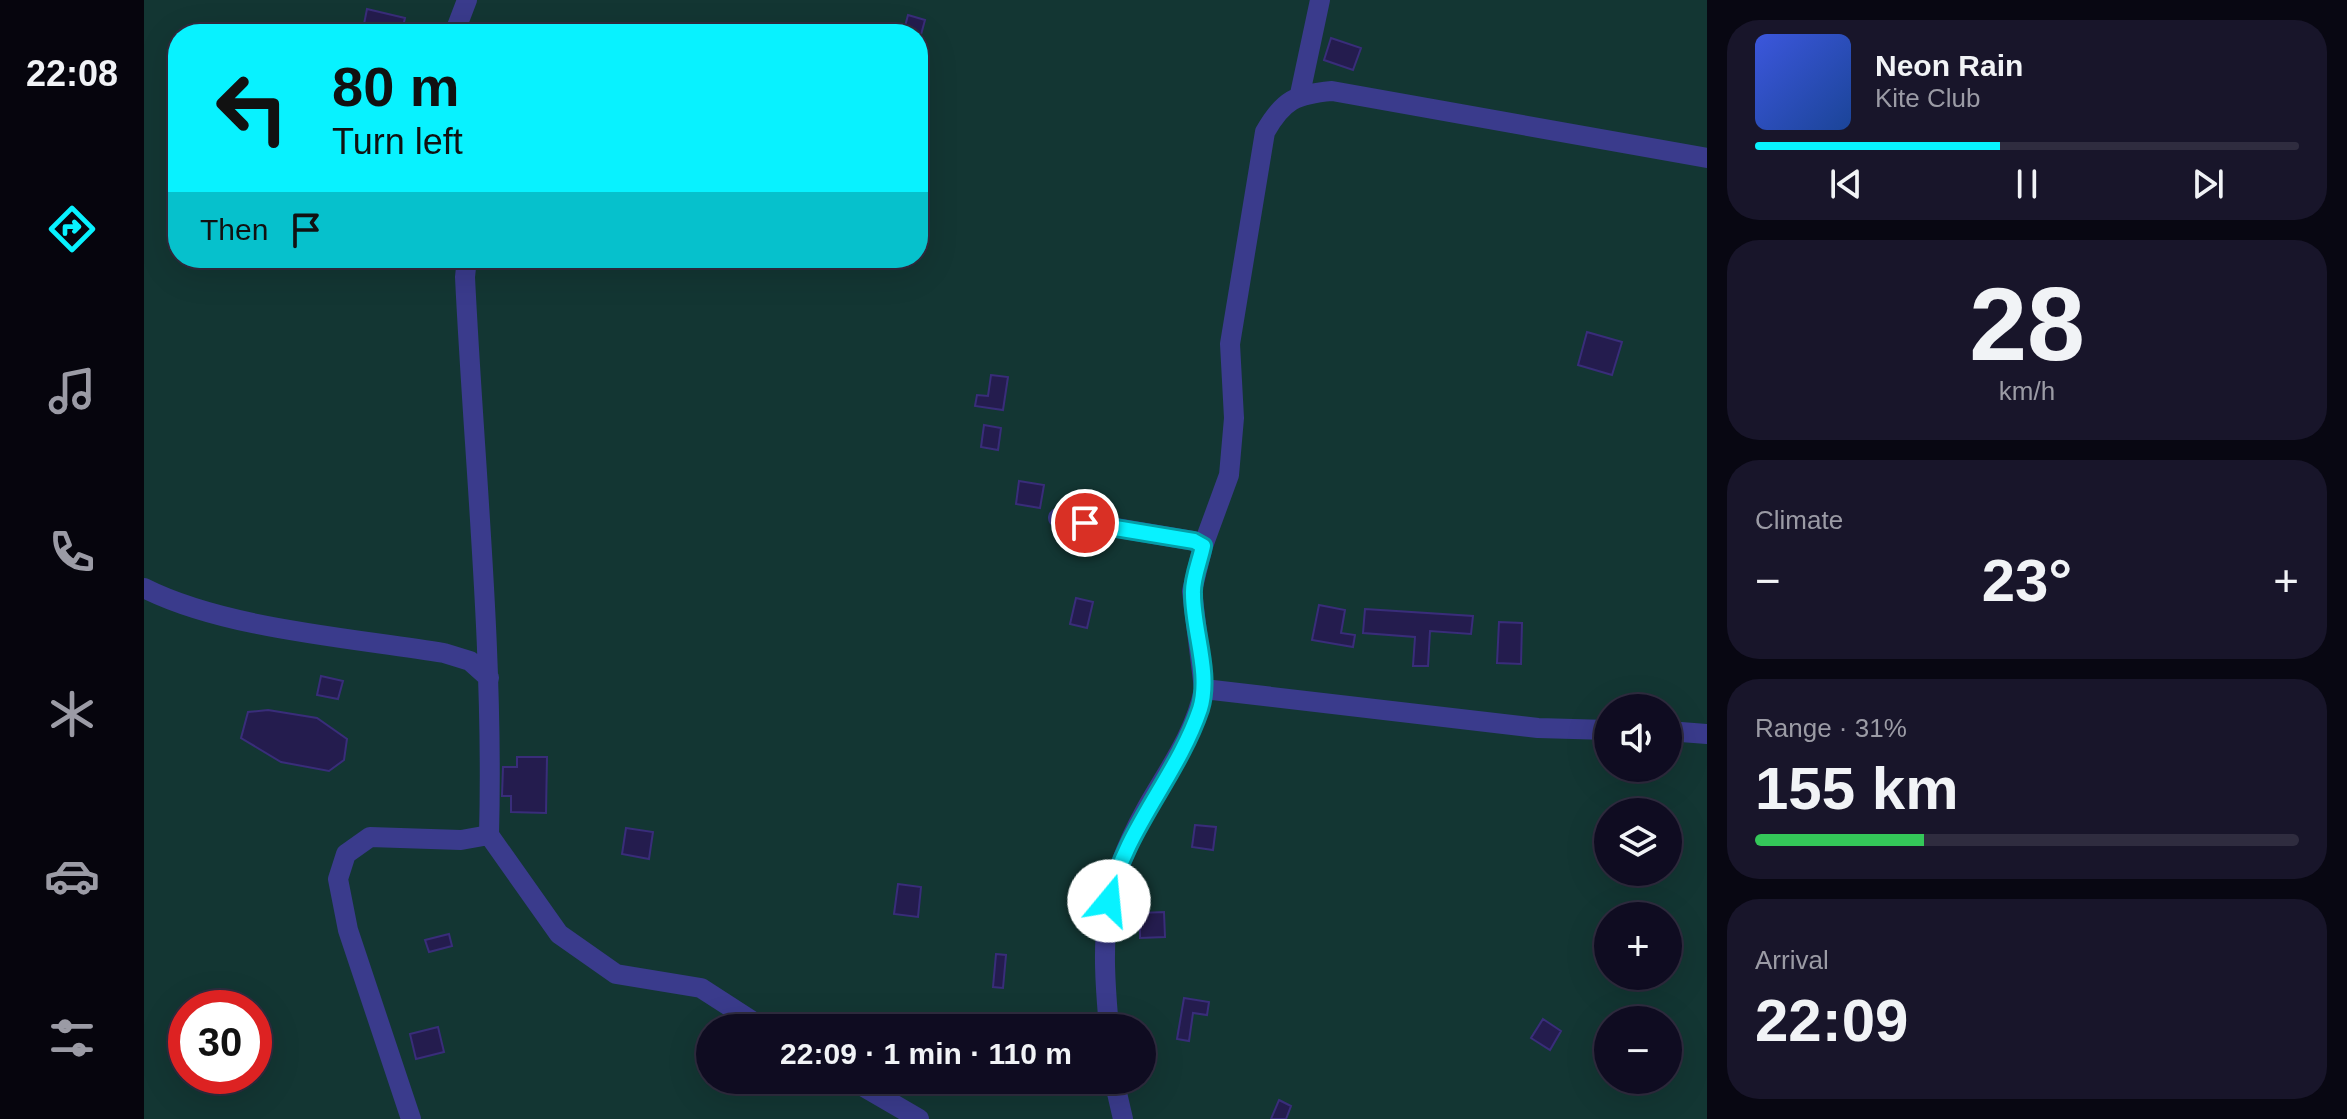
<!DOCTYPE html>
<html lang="en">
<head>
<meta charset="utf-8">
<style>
  body { margin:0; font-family:Arial,sans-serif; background:#18152a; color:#f1f3f6; height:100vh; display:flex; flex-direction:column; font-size:30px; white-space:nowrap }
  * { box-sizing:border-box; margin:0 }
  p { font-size:26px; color:#9b9ba5 }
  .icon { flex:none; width:44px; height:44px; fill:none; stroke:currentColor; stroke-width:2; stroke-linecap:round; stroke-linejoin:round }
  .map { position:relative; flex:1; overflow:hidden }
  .panel { display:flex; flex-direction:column; gap:20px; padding:20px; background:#080712; width:640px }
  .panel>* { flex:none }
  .guide { position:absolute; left:24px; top:24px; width:760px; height:244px; border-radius:32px; box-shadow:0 8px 32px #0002,0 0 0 2px #2f2c3f; background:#08f2ff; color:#111; overflow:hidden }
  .fabs { position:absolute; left:1450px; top:694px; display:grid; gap:16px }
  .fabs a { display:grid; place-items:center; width:88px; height:88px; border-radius:50%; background:#0f0c21; box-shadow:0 8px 32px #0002,0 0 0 2px #2f2c3f; font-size:40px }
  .speed { position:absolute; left:24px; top:990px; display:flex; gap:16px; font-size:40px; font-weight:700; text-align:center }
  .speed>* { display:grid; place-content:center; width:104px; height:104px; border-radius:50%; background:#0f0c21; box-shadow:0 8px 32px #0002,0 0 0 2px #2f2c3f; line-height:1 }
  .speed .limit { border:12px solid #d22; background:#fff; color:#111 }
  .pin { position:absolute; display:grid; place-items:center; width:68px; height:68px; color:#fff; margin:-34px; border:4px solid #fff; border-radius:50%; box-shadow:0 2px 8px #0007 }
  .me { position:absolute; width:88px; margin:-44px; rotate:17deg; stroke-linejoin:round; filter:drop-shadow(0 0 6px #0008) }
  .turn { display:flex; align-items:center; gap:28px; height:168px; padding:0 32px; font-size:36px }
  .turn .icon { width:104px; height:104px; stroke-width:2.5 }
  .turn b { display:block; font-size:56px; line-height:68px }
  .then { display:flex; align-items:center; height:76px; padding:0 32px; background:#0003; gap:16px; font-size:30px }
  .big { font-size:60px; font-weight:700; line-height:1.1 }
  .panel .widget { flex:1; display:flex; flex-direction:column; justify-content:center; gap:12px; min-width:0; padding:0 28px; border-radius:32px; background:#18152a }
  .panel .dial { align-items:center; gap:0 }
  .dial b { font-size:104px; line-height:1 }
  .song { display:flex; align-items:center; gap:24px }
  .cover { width:96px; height:96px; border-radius:12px; background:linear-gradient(135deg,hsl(230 70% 55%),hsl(220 70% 35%)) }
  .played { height:8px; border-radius:4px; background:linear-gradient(90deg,#08f2ff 45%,#2f2c3f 45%) }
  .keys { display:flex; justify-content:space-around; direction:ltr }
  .heat { display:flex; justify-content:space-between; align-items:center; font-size:44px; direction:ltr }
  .charge { height:12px; border-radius:6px; background:linear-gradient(90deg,#34c759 31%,#2f2c3f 0) }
  .trip { position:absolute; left:552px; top:1014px; width:460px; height:80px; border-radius:40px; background:#0f0c21; box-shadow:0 8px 32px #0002,0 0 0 2px #2f2c3f; font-weight:700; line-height:80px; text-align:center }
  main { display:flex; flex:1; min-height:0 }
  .menu { display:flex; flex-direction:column; width:144px; justify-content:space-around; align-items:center; background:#06050d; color:#9b9ba5 }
  .menu .icon { width:56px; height:56px }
  .menu .active { color:#08f2ff }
  .menu b { font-size:36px; color:#f1f3f6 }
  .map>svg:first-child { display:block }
  .green { fill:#133633; fill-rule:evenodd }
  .building { fill:#241c4e; stroke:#392d7a; stroke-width:2 }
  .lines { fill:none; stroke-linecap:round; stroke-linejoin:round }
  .minor { stroke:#3a3b8c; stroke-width:20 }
  .route-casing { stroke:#059da6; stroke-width:20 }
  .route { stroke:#08f2ff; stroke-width:14 }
</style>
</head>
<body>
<main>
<nav class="menu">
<b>22:08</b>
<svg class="icon active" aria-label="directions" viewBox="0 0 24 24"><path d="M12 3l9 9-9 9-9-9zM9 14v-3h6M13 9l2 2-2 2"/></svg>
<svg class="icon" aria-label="music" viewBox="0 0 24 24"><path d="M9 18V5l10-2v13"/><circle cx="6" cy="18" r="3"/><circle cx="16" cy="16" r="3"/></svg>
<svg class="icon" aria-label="phone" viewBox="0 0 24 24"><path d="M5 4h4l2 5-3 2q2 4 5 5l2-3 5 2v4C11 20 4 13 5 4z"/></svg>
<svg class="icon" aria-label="climate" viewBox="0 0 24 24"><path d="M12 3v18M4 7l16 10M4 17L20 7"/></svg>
<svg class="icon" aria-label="car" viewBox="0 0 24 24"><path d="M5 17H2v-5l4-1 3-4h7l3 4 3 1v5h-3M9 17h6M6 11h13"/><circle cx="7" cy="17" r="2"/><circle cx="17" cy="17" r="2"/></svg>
<svg class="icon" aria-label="filters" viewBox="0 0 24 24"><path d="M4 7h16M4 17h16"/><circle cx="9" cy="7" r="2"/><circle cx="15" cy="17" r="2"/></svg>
</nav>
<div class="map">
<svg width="1563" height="1119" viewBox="0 0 1563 1119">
  <rect width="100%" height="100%" fill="#14102c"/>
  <path class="green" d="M0 0H1563V1119H0ZM34 34H774V258H34ZM1464 708H1524V768H1464ZM1464 812H1524V872H1464ZM1464 916H1524V976H1464ZM42 1008H110V1076H42ZM1464 1020H1524V1080H1464ZM566 1028H998V1080H566Z"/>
  <path class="building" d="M223 9 261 18 257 34H218Z
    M764 15 781 20 775 42 774 34H759Z
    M1187 38 1217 48 1209 70 1180 60Z
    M1443 332 1478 342 1468 375 1434 365Z
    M847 375 864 377 859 410 831 406 833 395 844 396Z
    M840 425 857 428 854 450 837 447Z
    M875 481 900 485 896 508 872 504Z
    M932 598 949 602 943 628 926 624Z
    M1175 605 1201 610 1197 633 1211 635 1209 647 1168 640Z
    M1221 609 1329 616 1327 634 1286 631 1284 666H1269L1271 637 1219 633Z
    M1355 622 1378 623 1377 664 1353 663Z
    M177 676 199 681 194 699 173 695Z
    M124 710 173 718 203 739 200 760 185 771 137 762 97 738 104 712Z
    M373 757H403L402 813 367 812V796H358L359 767H373Z
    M1051 825 1072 827 1069 850 1048 847Z
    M482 828 509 832 505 859 478 854Z
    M754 884 777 887 774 917 750 914Z
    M1020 912 1021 937 996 938V913Z
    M305 934 308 946 285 952 281 940Z
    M852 954 862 955 859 988 849 987Z
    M1040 998 1065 1002 1063 1015 1049 1013 1045 1041 1033 1039Z
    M1399 1019 1417 1031 1406 1050 1387 1038Z
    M294 1027 300 1052 272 1059 266 1034Z
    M1135 1100 1147 1106 1142 1119H1127Z"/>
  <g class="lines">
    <path class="minor" d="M310 34 323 0
      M1156 94 1176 0
      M914 518 1050 541 1059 546 1048 591 1060 689 1394 728 1464 730
      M1059 546 1085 475 1090 418 1086 344 1121 132C1139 100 1152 94 1188 91L1563 158
      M0 588C81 629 209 638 300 653L326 661 345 678
      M1524 731 1563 734
      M345 835 415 934 472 974 557 988 619 1028
      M965 1028C957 938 957 890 1002 809 1024 770 1051 734 1060 689
      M708 1080 775 1119
      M970 1080 979 1119
      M267 1119 204 930 194 879 202 854 226 837 317 840 345 835C350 648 330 463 321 277L323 258"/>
  </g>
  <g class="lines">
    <defs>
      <path id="route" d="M941 523 1050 541 1059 546C1056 561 1048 579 1049 594 1049 631 1067 673 1056 709 1033 777 980 830 965 901"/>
    </defs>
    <use href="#route" class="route-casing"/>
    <use href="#route" class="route"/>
  </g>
</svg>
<div class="fabs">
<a><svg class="icon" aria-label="sound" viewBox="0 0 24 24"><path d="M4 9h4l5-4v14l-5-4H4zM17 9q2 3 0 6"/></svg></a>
<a><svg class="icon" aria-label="layers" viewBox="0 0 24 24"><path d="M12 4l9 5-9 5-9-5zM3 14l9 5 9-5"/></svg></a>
<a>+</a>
<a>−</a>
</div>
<div class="speed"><div class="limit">30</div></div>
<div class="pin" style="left:941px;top:523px;background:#d93025"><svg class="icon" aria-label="arrive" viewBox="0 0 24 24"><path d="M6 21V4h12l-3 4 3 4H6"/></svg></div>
<svg class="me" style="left:965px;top:901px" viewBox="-20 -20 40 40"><circle r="19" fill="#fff"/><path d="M0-13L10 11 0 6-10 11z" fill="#08f2ff"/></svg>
<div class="trip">22:09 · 1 min · 110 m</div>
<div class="guide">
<div class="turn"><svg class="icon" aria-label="left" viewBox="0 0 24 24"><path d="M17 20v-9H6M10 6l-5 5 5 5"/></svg><div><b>80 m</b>Turn left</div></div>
<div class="then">Then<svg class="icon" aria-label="arrive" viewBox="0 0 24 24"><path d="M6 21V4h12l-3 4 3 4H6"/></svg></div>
</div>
</div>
<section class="panel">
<div class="widget">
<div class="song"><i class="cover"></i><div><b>Neon Rain</b><p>Kite Club</p></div></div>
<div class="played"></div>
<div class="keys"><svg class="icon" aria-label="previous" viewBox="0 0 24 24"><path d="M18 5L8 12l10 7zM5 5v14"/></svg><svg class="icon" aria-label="pause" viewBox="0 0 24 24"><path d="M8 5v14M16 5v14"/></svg><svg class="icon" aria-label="next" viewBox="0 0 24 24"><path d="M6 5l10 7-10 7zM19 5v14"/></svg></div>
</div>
<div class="widget dial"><b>28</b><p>km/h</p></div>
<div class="widget"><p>Climate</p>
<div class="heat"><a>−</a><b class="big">23°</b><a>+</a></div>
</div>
<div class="widget"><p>Range · 31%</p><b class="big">155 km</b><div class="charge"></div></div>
<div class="widget"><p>Arrival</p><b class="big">22:09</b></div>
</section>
</main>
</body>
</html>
